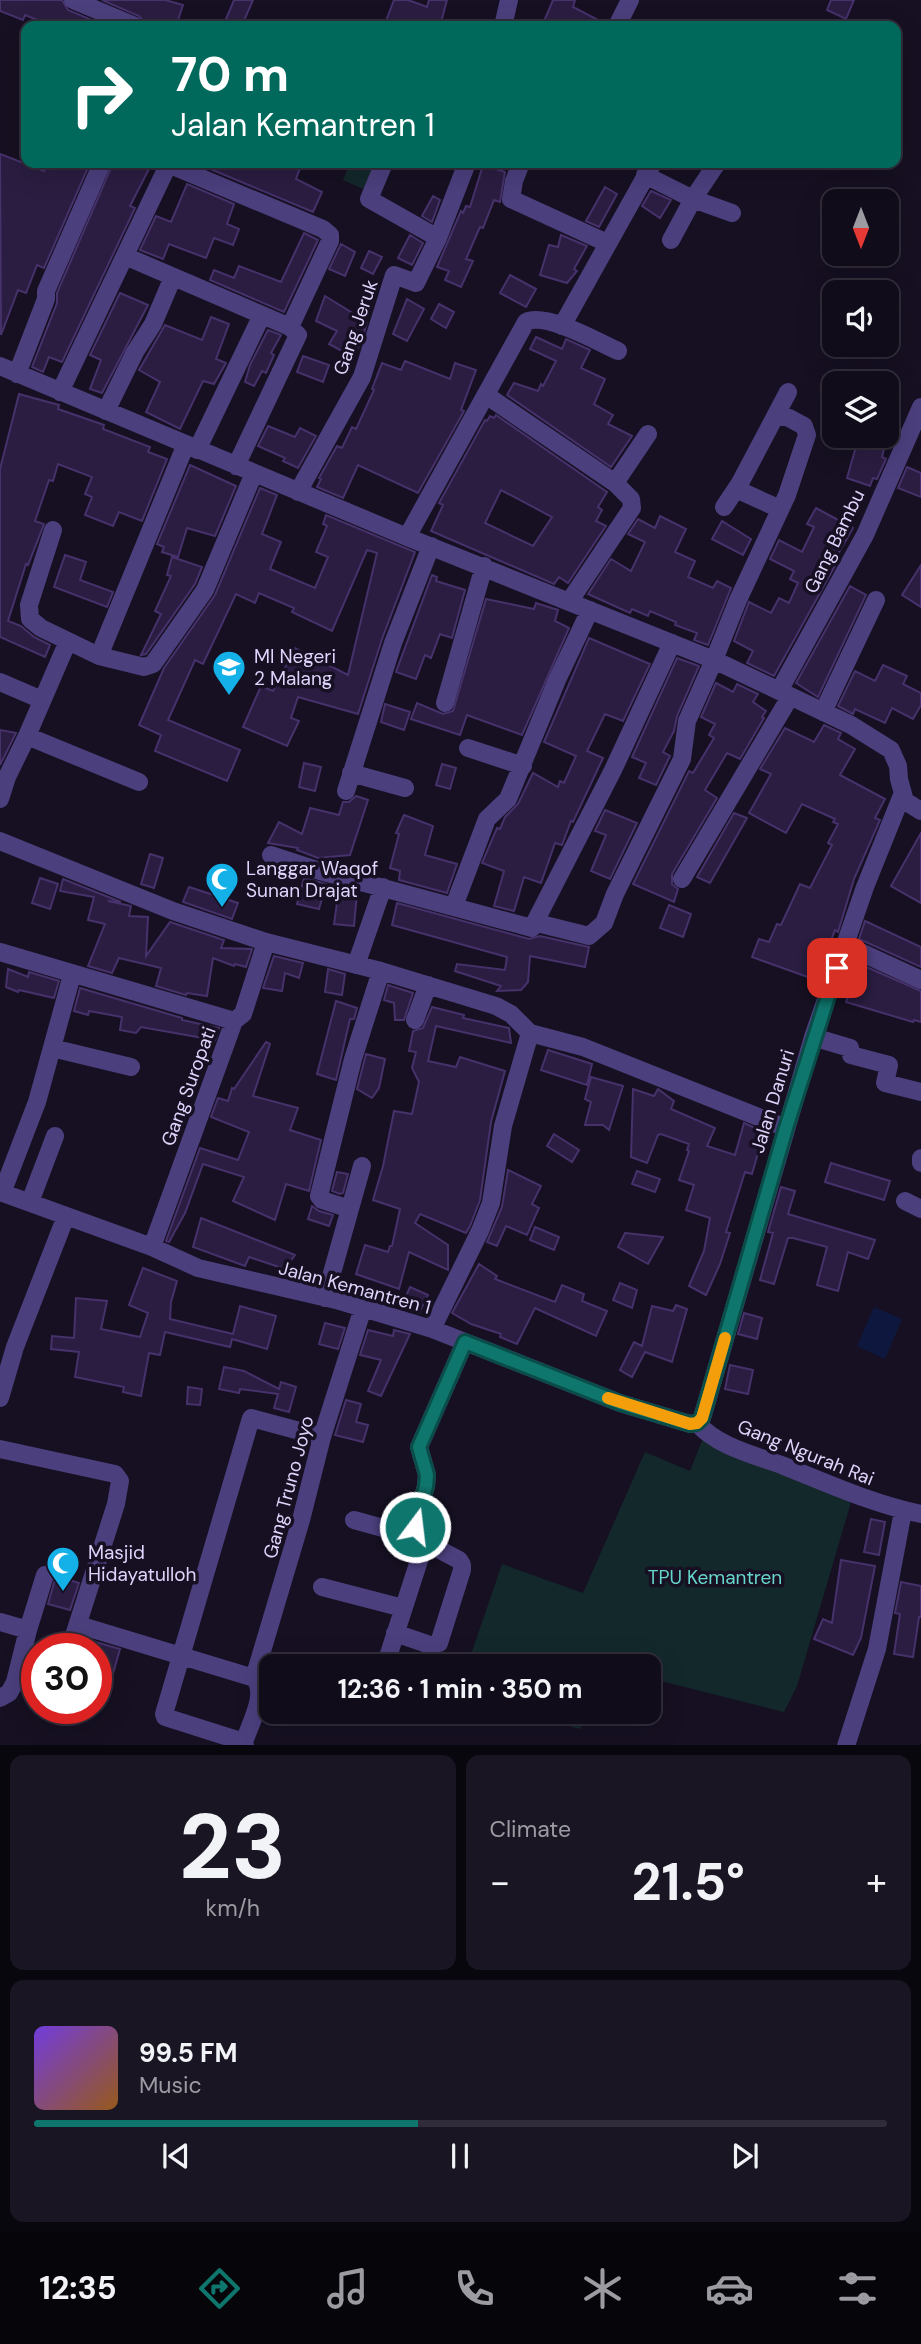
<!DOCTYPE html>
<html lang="en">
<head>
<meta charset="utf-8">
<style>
  body { margin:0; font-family:"DM Sans",sans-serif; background:#191523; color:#f1f3f6; height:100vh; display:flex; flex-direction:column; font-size:26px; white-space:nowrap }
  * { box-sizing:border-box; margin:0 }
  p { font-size:23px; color:#9c9ba2 }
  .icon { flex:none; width:38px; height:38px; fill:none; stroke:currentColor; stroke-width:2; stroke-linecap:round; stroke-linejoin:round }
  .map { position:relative; height:1745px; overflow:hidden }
  .side { display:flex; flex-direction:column; gap:10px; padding:10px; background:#09070e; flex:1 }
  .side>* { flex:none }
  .banner { position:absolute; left:21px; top:21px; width:880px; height:147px; border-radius:14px; box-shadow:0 7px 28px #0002,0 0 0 2px #302c39; background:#00695c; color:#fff; overflow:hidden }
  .needle { width:46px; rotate:180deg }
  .fabs { position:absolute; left:822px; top:189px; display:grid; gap:14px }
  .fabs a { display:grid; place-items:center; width:77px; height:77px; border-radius:14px; background:#100c1a; box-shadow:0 7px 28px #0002,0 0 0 2px #302c39; font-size:35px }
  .speed { position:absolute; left:21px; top:1633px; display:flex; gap:14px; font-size:35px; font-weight:700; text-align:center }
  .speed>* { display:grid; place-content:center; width:91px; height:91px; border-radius:50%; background:#100c1a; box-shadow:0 7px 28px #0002,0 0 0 2px #302c39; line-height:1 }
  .speed .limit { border:10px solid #d22; background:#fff; color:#111 }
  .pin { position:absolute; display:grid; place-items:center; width:60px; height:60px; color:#fff; margin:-30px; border-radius:14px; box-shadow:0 4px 10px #0006 }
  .me { position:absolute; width:77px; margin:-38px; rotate:15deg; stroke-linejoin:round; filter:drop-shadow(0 0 5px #0008) }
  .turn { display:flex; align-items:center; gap:24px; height:147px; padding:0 35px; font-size:32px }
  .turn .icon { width:91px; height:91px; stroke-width:2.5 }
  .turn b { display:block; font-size:49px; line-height:60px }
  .big { font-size:52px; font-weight:700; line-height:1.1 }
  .side .tile { flex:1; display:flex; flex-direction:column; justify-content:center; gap:10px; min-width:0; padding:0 24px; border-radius:14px; background:#191523 }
  .side .dial { align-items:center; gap:0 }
  .dial b { font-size:91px; line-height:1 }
  .song { display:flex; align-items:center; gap:21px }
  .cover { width:84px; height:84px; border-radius:10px; background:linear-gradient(135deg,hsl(260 70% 55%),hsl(30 70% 35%)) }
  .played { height:7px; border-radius:4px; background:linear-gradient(90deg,#0f766e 45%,#302c39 45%) }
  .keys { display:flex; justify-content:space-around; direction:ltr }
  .heat { display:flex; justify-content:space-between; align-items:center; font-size:38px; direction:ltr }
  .side .tiles { flex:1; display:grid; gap:10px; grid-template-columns:1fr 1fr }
  .tile:last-child { grid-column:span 2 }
  .trip { position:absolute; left:259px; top:1654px; width:402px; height:70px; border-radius:14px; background:#100c1a; box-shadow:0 7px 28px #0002,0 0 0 2px #302c39; font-weight:700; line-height:70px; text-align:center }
  .dock { display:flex; height:112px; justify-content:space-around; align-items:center; background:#06050a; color:#9c9ba2 }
  .dock .icon { width:49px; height:49px }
  .dock .active { color:#0f766e }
  .dock b { font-size:32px; color:#f1f3f6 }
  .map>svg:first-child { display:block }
  .green { fill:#13282b }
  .water { fill:#0e173d }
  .building { fill:#2a1d41; stroke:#46316b; stroke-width:2; fill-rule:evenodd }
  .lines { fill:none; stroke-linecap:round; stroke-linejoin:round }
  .minor { stroke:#4b3f7d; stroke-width:18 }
  .route-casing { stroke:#0a4d48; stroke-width:18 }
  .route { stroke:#0f766e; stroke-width:12 }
  .slow { stroke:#f59e0b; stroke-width:12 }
  .labels { text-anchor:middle; stroke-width:7; stroke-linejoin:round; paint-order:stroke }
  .street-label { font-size:19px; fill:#dfd4fb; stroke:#161022 }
  .poi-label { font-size:19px; fill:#dfd4fb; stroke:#161022; text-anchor:start }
  .park-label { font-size:19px; fill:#66d5cb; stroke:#161022 }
</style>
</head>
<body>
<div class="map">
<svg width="921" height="1746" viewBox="0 0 921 1746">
  <rect width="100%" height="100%" fill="#161022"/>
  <path class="green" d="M350 163H379L368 191 343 180Z
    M703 1438 849 1497 851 1502 797 1686 784 1712 649 1678V1666H467L502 1564 583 1593 645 1452 690 1471Z
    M518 1712H587L580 1729Z"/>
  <path class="water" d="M874 1307 902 1319 885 1359 857 1346Z"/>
  <path class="building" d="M0 0H62L68 10 94 21 92 26H53L25 15 23 20 0 11Z
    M102 0H165L183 5 176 26H155L146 24 139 16Z
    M234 0H253L242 25 226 19Z
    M394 0H408L427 7 429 0H447L440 26H384Z
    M553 0H575L573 7 606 24V26H577L566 22 564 26H542Z
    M831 0H854L846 19 827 10Z
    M0 154 44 171 47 163H90L44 268 37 265 26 293 18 290 1 335Z
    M113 163H152L130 206 135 208 62 362 49 357 43 372 32 367 57 303V293Z
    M196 163H302L296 179 322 192 313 212Z
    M483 165 505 172 500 202 494 200 483 228 480 227 466 259 473 261 461 287 445 280 449 271 437 267 461 211 463 213 466 206 470 207Z
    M187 184 234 204 227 224 239 229 233 245 214 238 206 258 169 244 163 259 140 250 156 216 171 222Z
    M605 187 617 194 599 227 586 221Z
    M651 191 671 200 660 218 642 206Z
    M433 196 440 200 432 222 422 216Z
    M304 233 318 240 284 312 210 280 214 270 234 278 239 266 281 282Z
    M410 235 423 243 412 265 398 258Z
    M561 235 587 246 574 269 577 271 567 283 540 275 549 245 558 247Z
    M341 244 355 252 345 276 329 269Z
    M369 251 382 257 373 274 361 268Z
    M510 275 536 289 526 307 500 293Z
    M120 293 148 305 102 393 90 389 101 360 90 355Z
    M325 296 367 322 362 340 353 357 329 344 337 331 316 321Z
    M407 299 424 309 407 341 393 334Z
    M439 304 454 312 446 328 431 319Z
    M211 317 229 324 216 359 226 363 214 384 203 381 180 429 146 412 160 382 139 370 165 325 202 340Z
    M268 330 281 335 271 353 274 355 266 373 262 371 254 386 245 382 250 365Z
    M536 337 562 349 566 339 590 350 581 368 605 379 594 404 613 415 608 424 632 436 611 467 507 395 514 383 538 391 541 384 543 386 556 361 530 349Z
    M303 356 329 365 323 382 297 372Z
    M405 361 450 379 455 363 476 370 461 410 464 411 418 493 358 465 343 498 317 487 321 479 319 478 337 446 342 448 352 427 356 429 374 390 372 389 382 363 401 370Z
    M19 394 59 405 58 409 104 425 103 429 150 447 148 452 167 459 142 521 119 512 113 526 85 515 92 497 85 494 92 477 58 464 53 481 49 480 35 521 44 524 28 565 26 564 8 621 21 626 34 637 50 645 45 657 0 637V469Z
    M496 415 607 492 598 507 602 510 596 521 606 526 568 583 559 577 554 584 431 531 443 505 439 503 485 420 487 421 490 416 494 418ZM501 490 552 517 533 546 485 523Z
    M268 426 295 437 300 428 316 436 298 468 283 461 285 458 258 446Z
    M859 436H871L886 441 882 457 886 459 877 479 873 478 870 486 847 478Z
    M190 465 236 486 215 536 187 528 178 557 162 552 164 547 157 544Z
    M907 467 921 473V497L898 488Z
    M260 488 277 495 262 534 281 542 270 569 315 588 328 557 316 552 327 526 323 524 326 515 415 552 382 639 358 714 298 697 291 718 299 721 287 746 243 727 261 686 273 691 295 648 348 675 377 553 367 550 332 631 292 612 294 608 259 593 255 603 236 594 203 664 195 660 168 720 240 750 227 781 155 751 161 735 139 725 164 668 215 595Z
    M816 508 853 528 833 563 836 564 774 676 747 663 753 651 734 641 749 602 771 613 779 598 789 603 798 583 790 579 794 571 770 559 779 540 802 552 814 527 807 524Z
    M660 516 686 529 675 552 695 561 688 577 713 588 717 581 731 588 708 645 694 640 697 633 675 625 676 622 650 611 648 616 632 609 630 613 588 594 611 559 631 571 645 542 628 534 638 519 655 528Z
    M722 521 751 539 743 555 712 539Z
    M65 555 86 562 80 580 113 592 107 607 54 587Z
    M172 557 202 567 195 584 146 654 141 655 161 614 155 611 171 576 167 575Z
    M921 565V607L902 595Z
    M432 575 437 577 436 581 465 590 452 638 440 634 431 658 425 655 416 679 396 672Z
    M850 586 866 595 818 697 796 683Z
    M486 599 534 609 536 603 558 610 555 621 569 628 522 735 467 715 460 735 411 719 417 703 443 714 453 711Z
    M589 638 650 664 623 721 605 714 587 751 603 758 573 822 571 821 562 845 555 843 541 883 524 877 514 911 494 906 504 871 482 863 497 828 500 829 505 817 518 804 533 773 558 787 560 781 564 783 576 756 544 742Z
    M677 658 699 666 677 716 674 731 663 752 670 756 656 785 639 778 646 763 632 757Z
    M883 665 907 676 903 684 921 693V705L913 719 892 708 885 723 855 709 853 714 838 706 855 671 875 681Z
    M716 683 733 692 737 684 758 694 753 702 766 711 762 717 764 718 740 759 727 753 705 790 717 798 672 874V884L678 889 674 902 633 884 689 771 693 773 714 738 709 735 715 724 701 717Z
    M385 704 410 712 404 730 381 722Z
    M824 725 841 733 838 739 855 749 840 775 885 799 875 818 880 820 854 879 838 932 835 930 816 980 752 957 759 939 769 942 777 924 781 925 800 884 810 888 832 845 828 843 838 824 833 822 835 819 802 804 786 833 749 813 771 774 760 769 785 728 814 742Z
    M0 730 16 733 0 765Z
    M304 763 321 767 315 791 299 787Z
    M442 764 456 768 450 789 436 785Z
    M356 796 368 800 350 855 318 858 297 850 298 848 268 843 279 822 302 834 310 808 339 815 343 802H349Z
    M605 810 637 823 610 879 591 871 606 835 595 831Z
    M734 813 747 818 710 883 697 877Z
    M404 815 433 826 425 855 457 864 447 893 399 880 400 871 390 868 399 834 396 833Z
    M921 833V903L891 886Z
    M150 854 163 858 154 888 141 884Z
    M40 878 58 884 50 909 32 903Z
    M304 878 326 884 319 909 297 904Z
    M63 879 121 902 108 901 131 906 129 916 148 917 146 956 170 922 224 940 221 948 252 949 246 967 235 964 234 966 213 958 207 996 187 993 186 995 156 986 161 968 119 958 112 973 88 966 105 924 88 920 94 897 60 891Z
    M189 887 238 903 232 919 183 902Z
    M339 888 357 893 354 926 334 924Z
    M397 903 529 939 540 936 589 947 585 967 530 956 528 982 521 990 497 991 501 986 455 971 457 964 505 970 507 957 392 925Z
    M669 905 691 914 683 937 660 928Z
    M865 921 921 947V967L859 939Z
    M274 956 303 963 299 978 285 973 282 991 263 988Z
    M855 962 921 991V1022L914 1020 913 1022 846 1002 853 979 849 978Z
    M8 969 28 977 29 972 59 981 54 998 19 990 18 992 6 987Z
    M328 969 345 974 342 995 325 992Z
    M388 985 413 993 404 1020H395L394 1003 384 1000Z
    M80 988 182 1018V1020L219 1028 215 1040 141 1027 136 1033 120 1030 122 1017 89 1011 88 1015 74 1011Z
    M336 1001 357 1008 354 1019H350L336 1080 317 1074Z
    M432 1007 464 1015 463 1018 509 1028 511 1043 436 1026 428 1061 456 1067 460 1057 505 1071 491 1122 480 1200 470 1226 466 1233 420 1214 415 1223 448 1245V1270L409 1252 399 1289 356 1274 365 1245 388 1252 390 1246H392L400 1209 373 1200 383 1166 394 1111 412 1114 419 1082 412 1068 416 1052 409 1051 413 1031 423 1028Z
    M266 1042 270 1044 253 1096 298 1108 290 1130 321 1140 309 1191 286 1184 275 1220 233 1201 244 1177 203 1164 185 1213 169 1242 166 1241 200 1148 238 1160 249 1132 211 1117 218 1098 228 1101 232 1088 234 1089Z
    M548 1050 592 1064 587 1085 541 1070Z
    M366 1054 385 1059 379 1088 372 1098 357 1089Z
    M591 1077 623 1086 609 1130 603 1125H585L591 1102 585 1099Z
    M633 1089 654 1096 658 1089 674 1101 671 1109 715 1128 707 1146 735 1155 744 1123 764 1132 752 1174 745 1172 726 1232 730 1233 720 1264 706 1295 689 1286 704 1251 710 1218 686 1210 694 1185 679 1180 689 1151 687 1150 689 1144 661 1134 658 1135 647 1163 631 1157Z
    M554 1134 579 1150 572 1162 547 1146Z
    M831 1163 890 1181 884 1200 825 1182Z
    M508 1170 541 1186 532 1204 539 1208 527 1235 506 1226 497 1246 487 1242 502 1207Z
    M637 1171 660 1179 655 1192 632 1184Z
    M337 1172 348 1174 343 1193 340 1194 332 1191Z
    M781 1187 795 1191 788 1214 875 1240 868 1259 848 1252 838 1291 817 1285 827 1247 793 1238H788L774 1284 760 1280 773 1233 768 1232Z
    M312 1206 319 1211 333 1215 329 1226 308 1219Z
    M201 1218 295 1255 285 1269 249 1257 245 1266 193 1247Z
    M535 1227 559 1237 554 1250 530 1240Z
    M625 1233 663 1237 648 1264 618 1247Z
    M479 1264 497 1276 495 1279 555 1302 562 1285 584 1294 582 1301 607 1311 596 1336 535 1308 517 1344 500 1337 501 1334 471 1324 452 1313Z
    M143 1268 177 1281 171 1302 170 1319 233 1334 240 1306 276 1316 267 1349 232 1339 230 1347 165 1332 160 1355 149 1353 141 1396 123 1392 124 1387 75 1377 79 1352 51 1349 52 1336 74 1338 76 1298 107 1301 101 1329 140 1337 148 1313 129 1305Z
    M620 1283 637 1290 632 1308 613 1300Z
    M410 1287 428 1295 419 1313 402 1305Z
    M676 1305 687 1309 672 1362 645 1352 632 1377 620 1370 634 1342 642 1346 652 1306 673 1311Z
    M744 1313 762 1318 757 1339 738 1334Z
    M325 1323 345 1328 338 1349 319 1344Z
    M368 1330 393 1336 394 1330 410 1334 381 1396 368 1391 381 1360 360 1355Z
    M730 1365 753 1370 748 1394 725 1389Z
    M224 1367 244 1371 279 1389 281 1382 296 1387 289 1412 274 1408 278 1394 240 1389 239 1393 219 1389Z
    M188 1387 202 1389 200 1405 187 1404Z
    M346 1400 361 1404 356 1422 368 1425 363 1442 335 1435Z
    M871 1519 885 1522 879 1555 864 1552Z
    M841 1560 875 1566 861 1638 853 1655 814 1639 823 1619 832 1623Z
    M56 1576 79 1583 70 1610 48 1604Z
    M901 1582 921 1586V1617H919L913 1657 894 1654 900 1614 895 1613Z
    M85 1639 120 1649 108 1691 96 1688V1648H82Z"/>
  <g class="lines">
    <path class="minor" d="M73 0 135 26
      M503 26 509 0
      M617 26 630 0
      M384 163 369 199 438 238
      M521 163 514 181 511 199 607 243
      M168 164 323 229 330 235V241L290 327
      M645 175 693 199 732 213
      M671 240 693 199 717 163
      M125 256 290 327 298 335 236 466
      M562 326 653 163
      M0 366 407 537 714 660 851 725 891 750 898 766 899 779 905 801 921 811
      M17 374 46 299V291L102 163
      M60 392 169 163
      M486 395 615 483
      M106 411 135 352 153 324 173 277
      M197 450 262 315
      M736 489 780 509
      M298 492 362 377 394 275 416 283 438 238 467 163
      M724 507 740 483 788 392
      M53 530 29 605 30 619 41 628 99 656 186 444
      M407 537 526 322C546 312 598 342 618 351
      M569 602 632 508 631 499 615 483 648 434
      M99 656 144 667 153 664 205 590 254 473
      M0 682 42 700
      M779 691 865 535 921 407
      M445 703 484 566
      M823 712 876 600
      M27 736 68 641
      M468 748 523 766
      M351 773 405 788
      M346 791 393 643 431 546
      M0 799 7 777 27 736 139 782
      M0 841 173 911 266 942 381 971 496 1006 511 1014 530 1033 583 1047 786 1128
      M271 855 320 871 532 928 613 770 672 643
      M682 879 790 697
      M454 906 487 819 508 799 557 680 590 610
      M537 923 589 936 604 923 615 894 682 759 687 721 714 660 738 600 787 495 807 435 804 426 789 418 777 415
      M845 945 921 980
      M0 952 234 1021
      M356 965 383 887
      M415 1020 428 985
      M813 1037 850 1048 851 1055 889 1065 885 1083 921 1092
      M52 1048 131 1067
      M921 1158V1163
      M0 1192 152 1247 198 1268 336 1300 432 1329 620 1403 690 1424 697 1423
      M2 1193 37 1102 72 975
      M905 1201 921 1209
      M30 1202 55 1136
      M350 1209 322 1200 319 1196 353 1059 381 971
      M152 1247 234 1021 243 1014 266 942
      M325 1298 362 1166
      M432 1329 480 1231 491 1203 503 1126 530 1033
      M0 1398 15 1347 66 1216
      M697 1423 702 1418 813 1037 865 887 902 795
      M697 1423C718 1447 755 1455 784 1466 829 1484 873 1504 921 1514
      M0 1449 115 1474 120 1481 116 1504 70 1648
      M354 1520 412 1536
      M322 1587 403 1608
      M0 1622 28 1630
      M79 1625 254 1678C268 1693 250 1724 244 1742L245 1746
      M395 1633 430 1645 439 1643 462 1570V1565L459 1560 425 1542
      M309 1662 328 1666
      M385 1666 425 1542 412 1536 426 1486 427 1475 419 1447 465 1342
      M254 1678 301 1520 322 1437 363 1308
      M0 1698 9 1693 15 1682 28 1630 45 1575
      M244 1742 165 1717 164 1714 251 1418 322 1437
      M846 1746 877 1649 903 1511"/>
  </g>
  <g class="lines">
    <defs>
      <path id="route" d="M415 1527 426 1486 427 1475 419 1447 465 1342 620 1403 690 1424 697 1423 702 1418 786 1128 837 968"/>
    </defs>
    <use href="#route" class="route-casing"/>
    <use href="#route" class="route"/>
    <path class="slow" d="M608 1398 690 1424 697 1423 702 1418 725 1338"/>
  </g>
  <defs>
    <symbol id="school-pin" viewBox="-11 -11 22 30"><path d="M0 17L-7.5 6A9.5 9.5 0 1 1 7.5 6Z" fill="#14b0e8" stroke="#161022"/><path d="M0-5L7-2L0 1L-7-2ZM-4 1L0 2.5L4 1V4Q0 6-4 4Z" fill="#fff"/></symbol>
    <symbol id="mosque-pin" viewBox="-11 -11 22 30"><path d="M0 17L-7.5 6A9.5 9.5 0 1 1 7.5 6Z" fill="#14b0e8" stroke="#161022"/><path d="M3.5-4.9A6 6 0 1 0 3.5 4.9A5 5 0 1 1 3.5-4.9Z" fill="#fff"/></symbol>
  </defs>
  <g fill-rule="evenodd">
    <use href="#school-pin" x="210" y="648" width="38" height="52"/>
    <use href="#mosque-pin" x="203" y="860" width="38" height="52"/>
    <use href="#mosque-pin" x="44" y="1544" width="38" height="52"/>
  </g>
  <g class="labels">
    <g class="street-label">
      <text transform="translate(355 327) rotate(-71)" y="7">Gang Jeruk</text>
      <text transform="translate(834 541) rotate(-64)" y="7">Gang Bambu</text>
      <text transform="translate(188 1086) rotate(-70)" y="7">Gang Suropati</text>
      <text transform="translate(772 1101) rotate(-73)" y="7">Jalan Danuri</text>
      <text transform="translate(355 1287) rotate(15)" y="7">Jalan Kemantren 1</text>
      <text transform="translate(806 1452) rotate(22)" y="7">Gang Ngurah Rai</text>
      <text transform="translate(288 1487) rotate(-75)" y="7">Gang Truno Joyo</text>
    </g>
    <g class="poi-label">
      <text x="254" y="663">MI Negeri<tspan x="254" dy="22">2 Malang</tspan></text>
      <text x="246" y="875">Langgar Waqof<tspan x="246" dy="22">Sunan Drajat</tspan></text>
      <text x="88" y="1559">Masjid<tspan x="88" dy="22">Hidayatulloh</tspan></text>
    </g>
    <g class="park-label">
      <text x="715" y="1584">TPU Kemantren</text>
    </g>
  </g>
</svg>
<div class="fabs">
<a><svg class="needle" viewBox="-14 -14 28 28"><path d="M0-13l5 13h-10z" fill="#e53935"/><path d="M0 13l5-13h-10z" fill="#9c9ba2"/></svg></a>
<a><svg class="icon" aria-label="sound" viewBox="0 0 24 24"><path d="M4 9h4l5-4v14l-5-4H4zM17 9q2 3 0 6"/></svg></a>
<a><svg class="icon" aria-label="layers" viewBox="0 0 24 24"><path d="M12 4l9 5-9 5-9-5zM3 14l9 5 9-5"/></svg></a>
</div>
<div class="speed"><div class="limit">30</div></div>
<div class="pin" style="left:837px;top:968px;background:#d93025"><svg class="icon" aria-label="arrive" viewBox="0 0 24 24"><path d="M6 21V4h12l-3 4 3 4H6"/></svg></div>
<svg class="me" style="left:415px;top:1527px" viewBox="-20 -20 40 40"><circle r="17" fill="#0f766e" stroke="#fff" stroke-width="3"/><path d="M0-11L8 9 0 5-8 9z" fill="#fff"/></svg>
<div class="trip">12:36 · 1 min · 350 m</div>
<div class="banner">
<div class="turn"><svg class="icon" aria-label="right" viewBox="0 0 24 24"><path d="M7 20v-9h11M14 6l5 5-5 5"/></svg><div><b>70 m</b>Jalan Kemantren 1</div></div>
</div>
</div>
<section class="side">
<div class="tiles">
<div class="tile dial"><b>23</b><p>km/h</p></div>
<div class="tile"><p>Climate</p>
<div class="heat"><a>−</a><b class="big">21.5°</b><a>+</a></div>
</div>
<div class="tile">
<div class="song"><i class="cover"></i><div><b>99.5 FM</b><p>Music</p></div></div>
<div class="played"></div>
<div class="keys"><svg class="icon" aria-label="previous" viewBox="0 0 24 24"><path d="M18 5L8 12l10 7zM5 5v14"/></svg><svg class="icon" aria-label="pause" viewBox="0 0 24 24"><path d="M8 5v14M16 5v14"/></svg><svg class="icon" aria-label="next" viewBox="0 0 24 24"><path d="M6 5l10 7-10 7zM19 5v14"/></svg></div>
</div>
</div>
</section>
<nav class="dock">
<b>12:35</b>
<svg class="icon active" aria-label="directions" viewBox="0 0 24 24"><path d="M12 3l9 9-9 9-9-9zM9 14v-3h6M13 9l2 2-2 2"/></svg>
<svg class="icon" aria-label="music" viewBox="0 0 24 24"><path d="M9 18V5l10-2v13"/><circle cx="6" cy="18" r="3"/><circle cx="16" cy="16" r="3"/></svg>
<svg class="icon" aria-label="phone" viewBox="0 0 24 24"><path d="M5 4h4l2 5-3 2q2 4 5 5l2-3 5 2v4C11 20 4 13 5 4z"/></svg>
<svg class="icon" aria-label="climate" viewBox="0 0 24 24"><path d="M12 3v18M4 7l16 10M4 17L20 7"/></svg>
<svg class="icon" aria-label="car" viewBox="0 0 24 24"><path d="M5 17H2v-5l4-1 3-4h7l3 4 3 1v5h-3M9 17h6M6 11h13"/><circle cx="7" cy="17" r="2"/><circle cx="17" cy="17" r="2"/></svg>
<svg class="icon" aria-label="filters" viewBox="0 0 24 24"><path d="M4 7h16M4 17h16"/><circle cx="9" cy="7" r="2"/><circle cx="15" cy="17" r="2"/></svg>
</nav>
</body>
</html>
